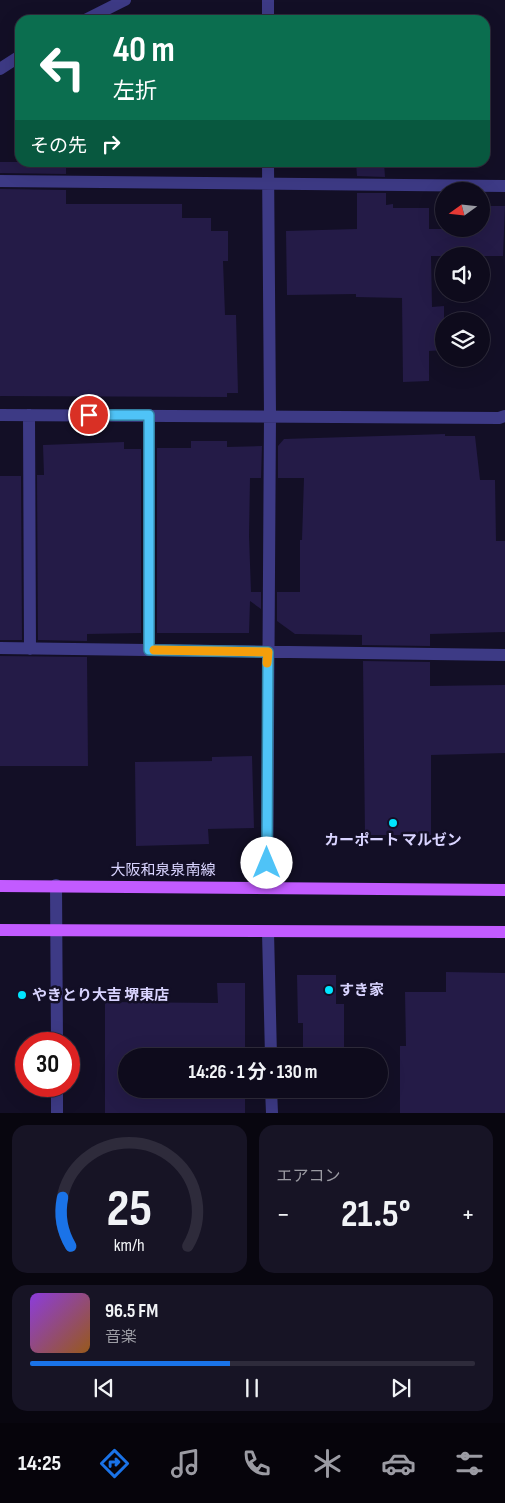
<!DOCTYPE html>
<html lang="ja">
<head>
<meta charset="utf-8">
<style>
  body { margin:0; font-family:"Sofia Sans Condensed","Noto Sans JP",sans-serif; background:#171425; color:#f1f3f6; height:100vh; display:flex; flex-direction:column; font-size:19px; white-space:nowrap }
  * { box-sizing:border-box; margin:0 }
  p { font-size:16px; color:#9b9ba3 }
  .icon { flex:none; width:28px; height:28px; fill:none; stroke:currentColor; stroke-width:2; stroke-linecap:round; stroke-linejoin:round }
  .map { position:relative; height:1113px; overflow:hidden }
  .details { display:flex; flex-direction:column; gap:12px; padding:12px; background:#08060f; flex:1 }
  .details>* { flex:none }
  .hud { position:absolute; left:15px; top:15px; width:475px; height:152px; border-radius:15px; box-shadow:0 5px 20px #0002,0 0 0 1px #2e2b3b; background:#0b6e4f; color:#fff; overflow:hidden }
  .needle { width:32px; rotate:255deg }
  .tools { position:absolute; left:435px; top:182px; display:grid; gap:10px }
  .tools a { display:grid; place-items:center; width:55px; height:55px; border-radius:50%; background:#0e0b1c; box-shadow:0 5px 20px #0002,0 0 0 1px #2e2b3b; font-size:25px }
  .speed { position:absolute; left:15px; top:1032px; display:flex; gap:10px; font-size:25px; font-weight:700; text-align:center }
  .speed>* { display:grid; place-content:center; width:65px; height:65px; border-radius:50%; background:#0e0b1c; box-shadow:0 5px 20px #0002,0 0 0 1px #2e2b3b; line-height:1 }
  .speed .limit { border:8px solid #d22; background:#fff; color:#111 }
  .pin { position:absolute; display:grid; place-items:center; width:42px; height:42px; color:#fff; margin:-21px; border:2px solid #fff; border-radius:50%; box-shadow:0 1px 5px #0007 }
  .me { position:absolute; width:55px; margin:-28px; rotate:0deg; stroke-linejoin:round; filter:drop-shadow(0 0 4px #0008) }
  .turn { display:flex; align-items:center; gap:18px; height:105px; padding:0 15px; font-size:22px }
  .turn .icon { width:65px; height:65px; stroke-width:2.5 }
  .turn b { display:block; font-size:35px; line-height:42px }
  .then { display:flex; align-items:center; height:48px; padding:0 15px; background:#0003; gap:10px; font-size:19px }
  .big { font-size:38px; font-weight:700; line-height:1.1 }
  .details .tile { flex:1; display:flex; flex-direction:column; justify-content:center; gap:8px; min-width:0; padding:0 18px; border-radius:15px; background:#171425 }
  .details .dial { align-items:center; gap:0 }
  .dial svg { height:130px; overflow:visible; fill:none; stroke:#2e2b3b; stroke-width:7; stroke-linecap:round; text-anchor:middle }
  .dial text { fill:#f1f3f6; stroke:none }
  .song { display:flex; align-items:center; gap:15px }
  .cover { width:60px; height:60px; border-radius:8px; background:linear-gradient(135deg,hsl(270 70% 55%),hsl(30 70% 35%)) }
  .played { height:5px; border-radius:2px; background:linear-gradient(90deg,#1a73e8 45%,#2e2b3b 45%) }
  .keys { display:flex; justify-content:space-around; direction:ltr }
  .heat { display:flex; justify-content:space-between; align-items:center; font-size:28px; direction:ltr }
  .details .tiles { flex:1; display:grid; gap:12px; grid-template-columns:1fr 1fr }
  .tile:last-child { grid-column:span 2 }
  .trip { position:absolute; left:118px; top:1048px; width:270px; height:50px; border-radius:25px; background:#0e0b1c; box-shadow:0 5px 20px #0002,0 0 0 1px #2e2b3b; font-weight:700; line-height:50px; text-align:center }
  .menu { display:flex; height:80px; justify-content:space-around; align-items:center; background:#06040b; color:#9b9ba3 }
  .menu .icon { width:35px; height:35px }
  .menu .selected { color:#1a73e8 }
  .menu b { font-size:22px; color:#f1f3f6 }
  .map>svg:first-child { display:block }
  .building { fill:#241b47 }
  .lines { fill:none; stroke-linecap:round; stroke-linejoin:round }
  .minor { stroke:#3d3a85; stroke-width:12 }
  .major { stroke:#c25bff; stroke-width:12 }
  .route-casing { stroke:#337fa1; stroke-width:12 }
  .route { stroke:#4fc3f7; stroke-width:9 }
  .slow { stroke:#f59e0b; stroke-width:9 }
  .poi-dot { fill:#00e5ff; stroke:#130f26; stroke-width:2 }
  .labels { text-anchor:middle; stroke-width:5; stroke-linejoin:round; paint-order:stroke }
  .poi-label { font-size:15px; font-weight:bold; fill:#d9d4ff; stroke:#130f26; text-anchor:start }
  .street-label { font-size:15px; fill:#d9d4ff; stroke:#130f26 }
</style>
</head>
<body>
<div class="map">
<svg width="505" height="1113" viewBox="0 0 505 1113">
  <rect width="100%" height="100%" fill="#130f26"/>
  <path class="building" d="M0 162H66V174L0 173Z
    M356 162H384L385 177 357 176Z
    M0 189 66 190V204H182V218H211V231H228V261H223L225 315H236L238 393H227V397L0 396Z
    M357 193H386V205L393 204V208H429V229H481V206H505L503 256H431L432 307 444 306V350L429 351V381L403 382 402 298 356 297V294L287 295 286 231 357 229Z
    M445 434V436H475L480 480H495L496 541H505V632L430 634V646L362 645V635L295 634 277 621V592H300V540H302L304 478H278V446L284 439Z
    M191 441H227V447L262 446 261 478H250L249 536 251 592H261V609L250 601 249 633H157V448H191Z
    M124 442V449H141V633L87 634V641L38 640 37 475H44L43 445Z
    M0 476H21L22 640H0Z
    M0 656 87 657 88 766H0Z
    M363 661 430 662V686L505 685V753L431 755V835H365Z
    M252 756 254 828 208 829 209 844 136 846 135 762 212 761V757Z
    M446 972 505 973V1113H400V1046H406L405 992H446Z
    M297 975H336V1004H344V1048L303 1049V1023H298Z
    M217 983H245V1056H126V1089H245V1113H105V1002L218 1003Z"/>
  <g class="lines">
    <path class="minor" d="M268 0V20
      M85 20 125 0
      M0 69 20 56
      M0 181 505 186
      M0 415 499 418 505 416
      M29 415 30 649
      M0 648 505 655
      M149 650V415
      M56 885 57 1044
      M267 887 270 415 268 162
      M268 932 271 1056
      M57 1086V1113
      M271 1089 272 1113"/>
    <path class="major" d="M0 886 505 890
      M0 930 505 932"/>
  </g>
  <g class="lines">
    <defs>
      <path id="route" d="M89 415H149V650L268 652 267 863"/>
    </defs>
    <use href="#route" class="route-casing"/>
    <use href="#route" class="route"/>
    <path class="slow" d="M154 650 268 652 267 663"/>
  </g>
  <g class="poi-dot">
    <circle cx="393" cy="823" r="5"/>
    <circle cx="329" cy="990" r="5"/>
    <circle cx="22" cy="995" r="5"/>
  </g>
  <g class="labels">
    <g class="poi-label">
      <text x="393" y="845" text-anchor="middle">カーポート マルゼン</text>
      <text x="339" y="995">すき家</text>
      <text x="32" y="1000">やきとり大吉 堺東店</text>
    </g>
    <g class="street-label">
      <text x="163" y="875">大阪和泉泉南線</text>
    </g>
  </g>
</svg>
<div class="tools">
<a><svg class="needle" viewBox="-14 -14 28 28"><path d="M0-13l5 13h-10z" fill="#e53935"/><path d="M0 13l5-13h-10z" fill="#9b9ba3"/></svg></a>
<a><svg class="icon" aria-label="sound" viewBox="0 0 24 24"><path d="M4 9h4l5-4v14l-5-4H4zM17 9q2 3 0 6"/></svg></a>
<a><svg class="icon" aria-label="layers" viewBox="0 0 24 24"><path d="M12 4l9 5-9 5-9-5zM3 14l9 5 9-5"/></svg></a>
</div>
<div class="speed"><div class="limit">30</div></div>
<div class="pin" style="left:89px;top:415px;background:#d93025"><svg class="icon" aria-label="arrive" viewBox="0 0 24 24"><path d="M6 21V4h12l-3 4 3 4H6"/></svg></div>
<svg class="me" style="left:267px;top:863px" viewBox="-20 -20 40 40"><circle r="19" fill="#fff"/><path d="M0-13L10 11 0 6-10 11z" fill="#4fc3f7"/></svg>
<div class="trip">14:26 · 1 分 · 130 m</div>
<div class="hud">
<div class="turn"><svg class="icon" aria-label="left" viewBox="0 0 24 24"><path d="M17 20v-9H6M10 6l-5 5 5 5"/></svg><div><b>40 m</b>左折</div></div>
<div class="then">その先<svg class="icon" aria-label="right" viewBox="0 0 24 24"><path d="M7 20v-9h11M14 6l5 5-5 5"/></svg></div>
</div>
</div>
<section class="details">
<div class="tiles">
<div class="tile dial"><svg viewBox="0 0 100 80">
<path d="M14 69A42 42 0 1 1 86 69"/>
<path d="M14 69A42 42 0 0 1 9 39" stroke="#1a73e8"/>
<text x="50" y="56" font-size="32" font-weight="700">25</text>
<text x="50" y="72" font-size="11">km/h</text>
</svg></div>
<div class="tile"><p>エアコン</p>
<div class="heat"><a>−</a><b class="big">21.5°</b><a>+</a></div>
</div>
<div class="tile">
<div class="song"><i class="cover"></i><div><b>96.5 FM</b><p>音楽</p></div></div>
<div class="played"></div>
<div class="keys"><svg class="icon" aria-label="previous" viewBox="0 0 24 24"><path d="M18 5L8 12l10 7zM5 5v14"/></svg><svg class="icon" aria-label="pause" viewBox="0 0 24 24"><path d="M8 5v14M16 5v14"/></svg><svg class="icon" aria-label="next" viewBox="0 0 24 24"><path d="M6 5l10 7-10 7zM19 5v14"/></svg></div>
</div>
</div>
</section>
<nav class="menu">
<b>14:25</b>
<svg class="icon selected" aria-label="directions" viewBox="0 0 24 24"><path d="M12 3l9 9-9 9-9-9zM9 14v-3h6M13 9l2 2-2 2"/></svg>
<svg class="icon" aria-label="music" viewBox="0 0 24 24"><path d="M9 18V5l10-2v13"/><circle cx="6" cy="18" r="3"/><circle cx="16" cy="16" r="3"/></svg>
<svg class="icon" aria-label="phone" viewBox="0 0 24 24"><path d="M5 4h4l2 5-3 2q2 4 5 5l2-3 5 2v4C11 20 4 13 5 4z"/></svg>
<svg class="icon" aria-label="climate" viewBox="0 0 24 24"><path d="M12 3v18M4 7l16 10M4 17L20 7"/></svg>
<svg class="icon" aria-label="car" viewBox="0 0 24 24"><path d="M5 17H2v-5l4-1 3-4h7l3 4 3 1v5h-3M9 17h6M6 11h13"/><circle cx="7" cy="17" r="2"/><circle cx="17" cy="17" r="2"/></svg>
<svg class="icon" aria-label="filters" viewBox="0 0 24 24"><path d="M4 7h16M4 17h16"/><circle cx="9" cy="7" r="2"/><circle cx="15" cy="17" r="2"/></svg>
</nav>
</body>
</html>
